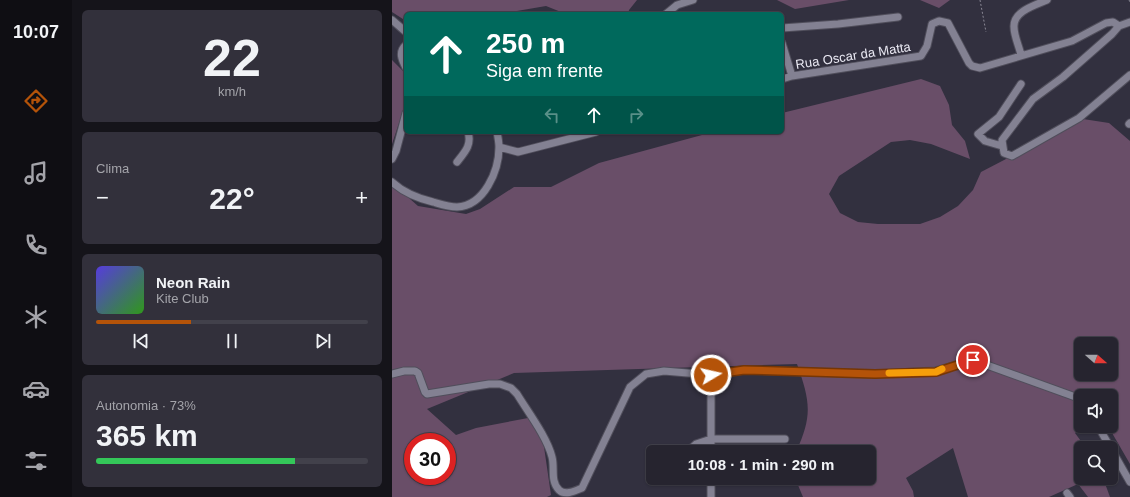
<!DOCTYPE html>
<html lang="pt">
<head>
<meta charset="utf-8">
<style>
  body { margin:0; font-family:Arial,sans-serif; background:#32303b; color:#f1f3f6; height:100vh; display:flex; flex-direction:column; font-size:15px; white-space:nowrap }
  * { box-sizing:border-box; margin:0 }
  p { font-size:13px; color:#a4a4aa }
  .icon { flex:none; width:22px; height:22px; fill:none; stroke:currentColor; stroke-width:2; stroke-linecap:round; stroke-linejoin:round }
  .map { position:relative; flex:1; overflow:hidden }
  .side { display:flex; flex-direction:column; gap:10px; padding:10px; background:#15141a; width:320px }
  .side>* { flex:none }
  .banner { position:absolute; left:12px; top:12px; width:380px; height:122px; border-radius:6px; box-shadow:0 1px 3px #0004,0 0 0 1px #42414b; background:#00695c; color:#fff; overflow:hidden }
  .needle { width:26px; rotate:111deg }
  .controls { position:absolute; left:682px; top:337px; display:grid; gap:8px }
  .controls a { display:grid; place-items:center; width:44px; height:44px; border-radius:6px; background:#26242f; box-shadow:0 1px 3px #0004,0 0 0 1px #42414b; font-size:20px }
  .speed { position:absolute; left:12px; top:433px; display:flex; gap:8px; font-size:20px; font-weight:700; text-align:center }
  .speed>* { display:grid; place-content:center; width:52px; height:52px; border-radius:50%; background:#26242f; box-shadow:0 1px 3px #0004,0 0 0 1px #42414b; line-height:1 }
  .speed .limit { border:6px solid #d22; background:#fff; color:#111 }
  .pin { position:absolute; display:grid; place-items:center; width:34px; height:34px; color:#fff; margin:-17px; border:2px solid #fff; border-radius:50%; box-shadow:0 1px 4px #0007 }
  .me { position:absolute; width:44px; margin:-22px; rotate:81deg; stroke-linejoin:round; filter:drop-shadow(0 0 3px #0008) }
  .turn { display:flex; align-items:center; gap:14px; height:84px; padding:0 16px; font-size:18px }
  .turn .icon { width:52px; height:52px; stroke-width:2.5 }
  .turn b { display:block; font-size:28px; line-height:34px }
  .lanes { display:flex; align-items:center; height:38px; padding:0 16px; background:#0003; justify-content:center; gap:20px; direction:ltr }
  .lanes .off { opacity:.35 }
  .big { font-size:30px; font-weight:700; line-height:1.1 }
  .side .card { flex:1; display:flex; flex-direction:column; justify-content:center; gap:6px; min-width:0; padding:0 14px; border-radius:6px; background:#32303b }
  .side .dial { align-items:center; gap:0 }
  .dial b { font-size:52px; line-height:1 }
  .song { display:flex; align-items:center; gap:12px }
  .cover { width:48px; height:48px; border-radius:6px; background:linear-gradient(135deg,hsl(250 70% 55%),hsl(110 70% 35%)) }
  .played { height:4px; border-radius:2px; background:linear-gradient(90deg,#b45309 35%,#42414b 35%) }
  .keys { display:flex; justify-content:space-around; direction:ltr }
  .heat { display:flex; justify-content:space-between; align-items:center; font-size:22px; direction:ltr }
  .charge { height:6px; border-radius:3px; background:linear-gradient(90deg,#34c759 73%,#42414b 0) }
  .trip { position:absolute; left:254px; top:445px; width:230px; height:40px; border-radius:6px; background:#26242f; box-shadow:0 1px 3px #0004,0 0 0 1px #42414b; font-weight:700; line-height:40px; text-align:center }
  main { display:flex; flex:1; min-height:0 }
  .dock { display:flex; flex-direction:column; width:72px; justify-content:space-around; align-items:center; background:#0f0e13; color:#a4a4aa }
  .dock .icon { width:28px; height:28px }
  .dock .on { color:#b45309 }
  .dock b { font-size:18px; color:#f1f3f6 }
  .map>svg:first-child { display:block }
  .green { fill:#694e68; fill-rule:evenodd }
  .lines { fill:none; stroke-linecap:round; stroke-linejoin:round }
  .minor-casing { stroke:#504e5b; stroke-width:9 }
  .path { stroke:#8a8895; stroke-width:1; stroke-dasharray:2 2; stroke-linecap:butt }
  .minor { stroke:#838192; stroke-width:7 }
  .route-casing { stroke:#753606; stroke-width:10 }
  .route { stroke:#b45309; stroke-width:7 }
  .slow { stroke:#f59e0b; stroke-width:7 }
  .labels { text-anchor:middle; stroke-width:4; stroke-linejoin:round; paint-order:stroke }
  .street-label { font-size:13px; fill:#eae9f3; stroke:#32303f }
</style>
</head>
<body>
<main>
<nav class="dock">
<b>10:07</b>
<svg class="icon on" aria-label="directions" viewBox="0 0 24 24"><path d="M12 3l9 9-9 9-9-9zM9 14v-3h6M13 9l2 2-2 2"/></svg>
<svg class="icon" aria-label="music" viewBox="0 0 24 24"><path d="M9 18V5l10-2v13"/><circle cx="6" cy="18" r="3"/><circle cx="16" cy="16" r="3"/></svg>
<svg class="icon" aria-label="phone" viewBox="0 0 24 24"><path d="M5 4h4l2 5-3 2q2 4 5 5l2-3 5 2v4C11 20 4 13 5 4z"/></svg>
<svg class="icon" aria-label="climate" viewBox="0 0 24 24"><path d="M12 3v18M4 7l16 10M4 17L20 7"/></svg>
<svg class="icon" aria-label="car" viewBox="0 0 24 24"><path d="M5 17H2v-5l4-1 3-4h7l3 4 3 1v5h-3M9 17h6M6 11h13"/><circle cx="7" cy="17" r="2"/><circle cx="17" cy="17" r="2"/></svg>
<svg class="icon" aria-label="filters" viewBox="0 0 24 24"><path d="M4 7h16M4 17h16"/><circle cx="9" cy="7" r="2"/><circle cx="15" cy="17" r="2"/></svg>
</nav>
<section class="side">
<div class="card dial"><b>22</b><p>km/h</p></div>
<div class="card"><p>Clima</p>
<div class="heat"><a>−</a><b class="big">22°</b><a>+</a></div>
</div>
<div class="card">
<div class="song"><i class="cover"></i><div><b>Neon Rain</b><p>Kite Club</p></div></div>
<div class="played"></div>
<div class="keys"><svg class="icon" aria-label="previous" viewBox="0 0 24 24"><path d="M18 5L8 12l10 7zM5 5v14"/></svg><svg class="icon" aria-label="pause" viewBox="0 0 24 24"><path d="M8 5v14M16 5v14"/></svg><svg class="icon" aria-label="next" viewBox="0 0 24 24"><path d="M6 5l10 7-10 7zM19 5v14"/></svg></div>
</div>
<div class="card"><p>Autonomia · 73%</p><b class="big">365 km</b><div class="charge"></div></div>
</section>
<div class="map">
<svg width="738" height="497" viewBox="0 0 738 497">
  <rect width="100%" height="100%" fill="#32303f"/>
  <path class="green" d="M0 0H245L237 10 236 14H174L154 6 108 14H14V21L0 12Z
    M385 0H457L403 9Z
    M528 0H558L547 8Z
    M0 60 11 71 12 108 0 144Z
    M529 79 548 86 557 105 560 125 573 141 578 159 539 144 518 140 499 142 447 176 437 194 448 213 466 222 486 224H528L548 217 566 206 581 190 589 172 691 119 717 123 738 141V464L716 426H719V396H689V426H691L683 433 694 448H689V478H711L718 497H696L686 484 657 497H576L561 448 514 478 521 491 522 497H411L403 478H477V452H404C421 415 418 401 405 364L122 373 35 409 64 435 84 428 136 418 151 440 159 495 155 497H0V183L26 206 74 214 88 209 122 187H159L207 163 321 132H390V113ZM689 344H719V374H689ZM21 442H55V476H21Z"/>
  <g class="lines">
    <defs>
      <path id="minor" d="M274 14 285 5 301 0
        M0 20 14 32
        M727 26 720 34 671 77 641 99 610 140 612 153 620 156 687 118 738 75
        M727 26 738 22
        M390 28 446 24 506 17
        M390 43 400 76
        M14 45C6 52 10 60 14 68
        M629 55C627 46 622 36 622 27 621 11 644 5 655 0
        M390 79 400 76 529 56 535 46 540 24 547 21 556 23 577 63 580 66 588 68 680 41 714 23 721 22 727 26
        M737 124 738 123
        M610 146 593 141 586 134 607 117 629 84
        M107 147 126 152 204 132
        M0 159 4 151 14 113
        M65 162C73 152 80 145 76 132
        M0 182C12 193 25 198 41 202 48 204 57 207 65 207 92 206 107 171 107 147 107 142 106 137 105 132
        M0 374 12 371H23L26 373 33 392 35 394 97 384H108L119 388 125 394C136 412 155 437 160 457 163 468 158 481 167 490 173 496 183 491 190 488L238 387 254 374 272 371 319 375 352 370 483 374 543 371 581 360 689 399
        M319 375V452
        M706 426 738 482
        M295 452 304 444 319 439H393
        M319 478V497
        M675 493 678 497"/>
    </defs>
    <use href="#minor" class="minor-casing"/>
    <path class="path" d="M588 0 594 32
      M737 0 738 2"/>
    <use href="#minor" class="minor"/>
  </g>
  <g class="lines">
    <defs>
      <path id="route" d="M319 375 352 370 483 374 544 372 581 360"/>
    </defs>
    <use href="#route" class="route-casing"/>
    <use href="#route" class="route"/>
    <path class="slow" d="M497 373 544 372 550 369"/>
  </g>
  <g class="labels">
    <g class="street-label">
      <text transform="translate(461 55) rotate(-9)" y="5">Rua Oscar da Matta</text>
    </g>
  </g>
</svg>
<div class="controls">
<a><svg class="needle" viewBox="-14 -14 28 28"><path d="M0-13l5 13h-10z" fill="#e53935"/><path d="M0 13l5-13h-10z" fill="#a4a4aa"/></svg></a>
<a><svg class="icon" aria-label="sound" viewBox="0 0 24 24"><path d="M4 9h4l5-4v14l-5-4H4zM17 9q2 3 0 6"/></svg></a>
<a><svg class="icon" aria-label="search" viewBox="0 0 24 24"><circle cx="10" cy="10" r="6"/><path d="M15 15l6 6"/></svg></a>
</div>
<div class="speed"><div class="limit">30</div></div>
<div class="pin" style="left:581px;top:360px;background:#d93025"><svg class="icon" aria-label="arrive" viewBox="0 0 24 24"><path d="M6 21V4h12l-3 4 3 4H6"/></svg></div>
<svg class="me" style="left:319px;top:375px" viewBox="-20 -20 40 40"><circle r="17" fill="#b45309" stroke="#fff" stroke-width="3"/><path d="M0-11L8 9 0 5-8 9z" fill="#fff"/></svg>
<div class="trip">10:08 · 1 min · 290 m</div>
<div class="banner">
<div class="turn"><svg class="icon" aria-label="ahead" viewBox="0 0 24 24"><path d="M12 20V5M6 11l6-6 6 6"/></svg><div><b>250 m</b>Siga em frente</div></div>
<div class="lanes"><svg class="icon off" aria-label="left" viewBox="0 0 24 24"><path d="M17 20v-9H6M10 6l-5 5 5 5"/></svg><svg class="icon" aria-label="ahead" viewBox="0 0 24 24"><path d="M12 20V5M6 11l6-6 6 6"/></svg><svg class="icon off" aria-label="right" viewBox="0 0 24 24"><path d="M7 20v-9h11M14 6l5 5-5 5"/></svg></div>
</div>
</div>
</main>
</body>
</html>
